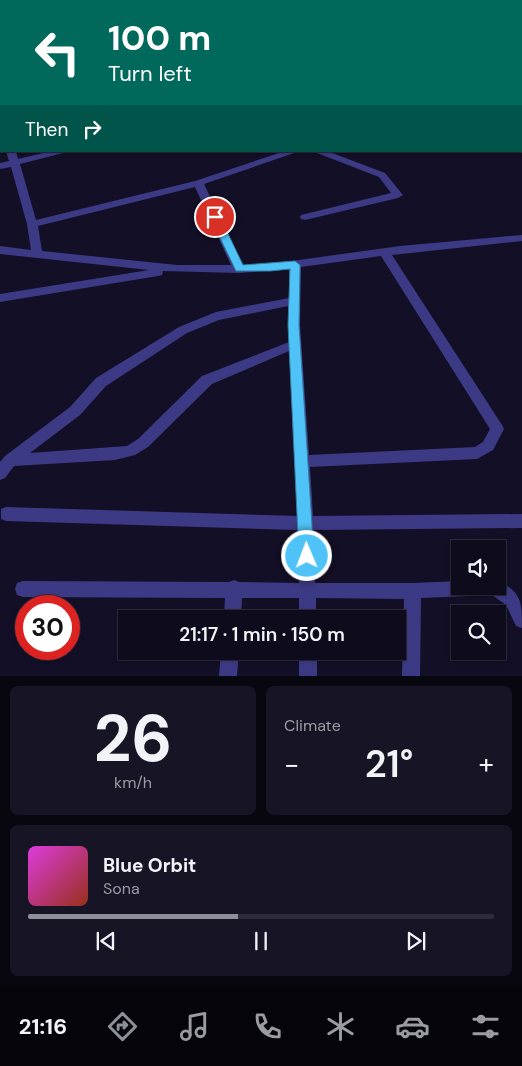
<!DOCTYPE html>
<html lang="en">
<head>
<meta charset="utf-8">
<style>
  body { margin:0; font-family:"DM Sans",sans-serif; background:#171425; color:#f1f3f6; height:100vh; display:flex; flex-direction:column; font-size:19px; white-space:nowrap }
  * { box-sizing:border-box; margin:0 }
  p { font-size:16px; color:#9b9ba3 }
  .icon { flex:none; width:28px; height:28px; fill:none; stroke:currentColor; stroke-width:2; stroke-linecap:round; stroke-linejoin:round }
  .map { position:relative; height:676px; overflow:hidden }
  .sheet { display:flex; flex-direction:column; gap:10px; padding:10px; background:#08060f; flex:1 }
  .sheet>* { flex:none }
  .top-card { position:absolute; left:0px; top:0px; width:522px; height:152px; box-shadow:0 1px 4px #0004,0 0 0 1px #2e2b3b; background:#00695c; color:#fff; overflow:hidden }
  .controls { position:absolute; left:451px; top:540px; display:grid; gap:10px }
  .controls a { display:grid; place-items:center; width:55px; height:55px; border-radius:0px; background:#0e0b1c; box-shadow:0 1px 4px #0004,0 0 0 1px #2e2b3b; font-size:25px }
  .speed { position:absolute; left:15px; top:595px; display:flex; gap:10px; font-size:25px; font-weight:700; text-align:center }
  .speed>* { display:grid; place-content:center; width:65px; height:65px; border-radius:50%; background:#0e0b1c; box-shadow:0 1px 4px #0004,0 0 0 1px #2e2b3b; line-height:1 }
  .speed .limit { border:8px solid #d22; background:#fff; color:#111 }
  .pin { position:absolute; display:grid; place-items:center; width:42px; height:42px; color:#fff; margin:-21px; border:2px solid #fff; border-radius:50%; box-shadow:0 1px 5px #0007 }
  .me { position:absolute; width:55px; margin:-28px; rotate:359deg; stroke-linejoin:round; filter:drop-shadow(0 0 4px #0008) }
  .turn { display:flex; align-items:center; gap:18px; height:105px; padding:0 25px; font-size:22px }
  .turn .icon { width:65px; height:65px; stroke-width:2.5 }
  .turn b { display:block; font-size:35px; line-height:42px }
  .then { display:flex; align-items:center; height:48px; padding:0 25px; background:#0003; gap:10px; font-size:19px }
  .big { font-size:38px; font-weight:600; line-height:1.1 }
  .sheet .tile { flex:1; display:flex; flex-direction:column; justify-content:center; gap:8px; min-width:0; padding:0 18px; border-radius:8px; background:#171425 }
  .sheet .dial { align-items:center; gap:0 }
  .dial b { font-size:65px; line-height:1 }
  .song { display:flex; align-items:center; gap:15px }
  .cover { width:60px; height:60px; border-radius:8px; background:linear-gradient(135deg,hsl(300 70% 55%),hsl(10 70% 35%)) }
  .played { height:5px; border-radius:2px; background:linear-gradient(90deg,#8c9099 45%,#2e2b3b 45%) }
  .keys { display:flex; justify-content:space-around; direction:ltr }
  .heat { display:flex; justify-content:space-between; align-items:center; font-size:28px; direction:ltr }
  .sheet .tiles { flex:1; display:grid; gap:10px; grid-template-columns:1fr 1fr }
  .tile:last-child { grid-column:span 2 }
  .trip { position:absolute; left:118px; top:610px; width:288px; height:50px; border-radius:0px; background:#0e0b1c; box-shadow:0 1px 4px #0004,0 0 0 1px #2e2b3b; font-weight:600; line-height:50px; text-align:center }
  .tabs { display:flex; height:80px; justify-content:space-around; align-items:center; background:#06040b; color:#9b9ba3 }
  .tabs .icon { width:35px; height:35px }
  .tabs .active { color:#8c9099 }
  .tabs b { font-size:22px; color:#f1f3f6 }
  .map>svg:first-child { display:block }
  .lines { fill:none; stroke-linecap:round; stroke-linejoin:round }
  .minor { fill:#3d3a85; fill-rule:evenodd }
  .route { fill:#4fc3f7; stroke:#337fa1 }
</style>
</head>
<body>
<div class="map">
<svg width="522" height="676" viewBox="0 0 522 676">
  <rect width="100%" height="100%" fill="#130f26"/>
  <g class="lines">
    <path class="minor" d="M119 0H131L132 1H120Z
      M272 0H284L285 1H273Z
      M337 0H349L350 1H338Z
      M370 0H379L380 1H371Z
      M0 7H1V11H0Z
      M521 43H522V47H521Z
      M0 59H1V69H0Z
      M521 60H522V64H521Z
      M521 79H522V85H521Z
      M521 93H522V99H521Z
      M0 110H1V116H0Z
      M6 151H16L18 159 52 151H71L20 164 36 220 195 181 285 151H300L204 184 243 265 270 264 400 246 522 235V241L392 255 502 425 504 429 493 450 477 459 310 467 313 516 522 514V528L314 530 315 583H413L460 581V586H498V581C522 592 522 603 522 628L516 626 506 605 492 595 421 598 420 676H402L404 599 316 598V619H299V598H242L241 619H224L225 598 23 597 17 595 15 589 17 583 23 581 229 582 234 580 239 582 299 583 298 530 6 521 1 519V509L6 507 298 516 289 351 212 384 148 447 135 455 115 460 14 466 5 478 0 480V462L5 456 70 407 96 378 179 327 216 312 289 298V269L239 273 163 271 162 275 158 276 0 302V294L149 270 0 254V246L31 250 27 224 11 167 0 169V163L9 161ZM195 187 231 265H177L42 251 38 226ZM381 256 490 429 483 442 475 447 309 455 300 325 301 267ZM288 306 289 342 202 376 138 439 127 446 30 453 80 415 106 386 187 333 219 320Z
      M312 151H327L385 173 403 195 398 198 305 220 301 219 300 217 301 215 391 193 379 177Z
      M221 651H239L237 676H219Z
      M299 651H317V676H299Z"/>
  </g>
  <path class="route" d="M215 214 220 217 243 265 295 261 300 265 299 325 314 556 312 560 307 562 301 560 299 556 288 325 290 269 270 271H236L210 217Z"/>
</svg>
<div class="controls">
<a><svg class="icon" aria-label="sound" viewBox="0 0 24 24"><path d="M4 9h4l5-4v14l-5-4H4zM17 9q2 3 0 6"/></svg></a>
<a><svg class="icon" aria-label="search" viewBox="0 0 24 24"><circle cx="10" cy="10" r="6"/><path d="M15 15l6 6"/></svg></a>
</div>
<div class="speed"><div class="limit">30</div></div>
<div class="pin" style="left:215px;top:217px;background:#d93025"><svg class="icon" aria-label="arrive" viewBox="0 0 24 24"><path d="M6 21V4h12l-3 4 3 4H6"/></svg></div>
<svg class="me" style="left:307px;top:556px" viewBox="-20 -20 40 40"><circle r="17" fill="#4fc3f7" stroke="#fff" stroke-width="3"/><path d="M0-11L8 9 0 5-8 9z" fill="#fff"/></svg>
<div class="trip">21:17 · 1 min · 150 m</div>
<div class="top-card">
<div class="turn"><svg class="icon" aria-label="left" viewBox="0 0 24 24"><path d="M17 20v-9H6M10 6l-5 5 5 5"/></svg><div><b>100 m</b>Turn left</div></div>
<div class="then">Then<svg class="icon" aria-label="right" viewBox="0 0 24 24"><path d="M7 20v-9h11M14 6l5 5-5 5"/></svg></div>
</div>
</div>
<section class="sheet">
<div class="tiles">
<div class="tile dial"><b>26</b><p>km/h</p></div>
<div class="tile"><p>Climate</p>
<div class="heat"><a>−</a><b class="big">21°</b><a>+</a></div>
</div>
<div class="tile">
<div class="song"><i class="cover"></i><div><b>Blue Orbit</b><p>Sona</p></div></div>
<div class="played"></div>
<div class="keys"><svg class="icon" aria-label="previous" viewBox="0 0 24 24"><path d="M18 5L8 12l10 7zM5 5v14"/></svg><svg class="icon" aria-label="pause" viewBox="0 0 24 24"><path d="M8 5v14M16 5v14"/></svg><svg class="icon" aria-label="next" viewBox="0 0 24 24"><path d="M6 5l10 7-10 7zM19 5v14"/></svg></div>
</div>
</div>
</section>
<nav class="tabs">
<b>21:16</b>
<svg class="icon active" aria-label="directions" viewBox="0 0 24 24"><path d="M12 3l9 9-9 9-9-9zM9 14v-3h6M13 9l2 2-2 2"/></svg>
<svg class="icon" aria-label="music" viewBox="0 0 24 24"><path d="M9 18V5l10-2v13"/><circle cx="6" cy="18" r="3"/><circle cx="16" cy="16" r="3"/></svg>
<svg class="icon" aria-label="phone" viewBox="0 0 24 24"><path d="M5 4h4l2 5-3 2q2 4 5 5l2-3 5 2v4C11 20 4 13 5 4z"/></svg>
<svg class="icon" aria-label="climate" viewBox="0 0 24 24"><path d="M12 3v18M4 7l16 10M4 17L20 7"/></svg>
<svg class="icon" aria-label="car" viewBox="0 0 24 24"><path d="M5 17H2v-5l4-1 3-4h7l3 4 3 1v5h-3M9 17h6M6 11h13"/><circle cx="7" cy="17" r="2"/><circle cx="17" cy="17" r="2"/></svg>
<svg class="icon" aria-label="filters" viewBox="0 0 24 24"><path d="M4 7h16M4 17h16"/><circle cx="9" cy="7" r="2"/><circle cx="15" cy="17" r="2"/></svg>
</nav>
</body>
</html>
